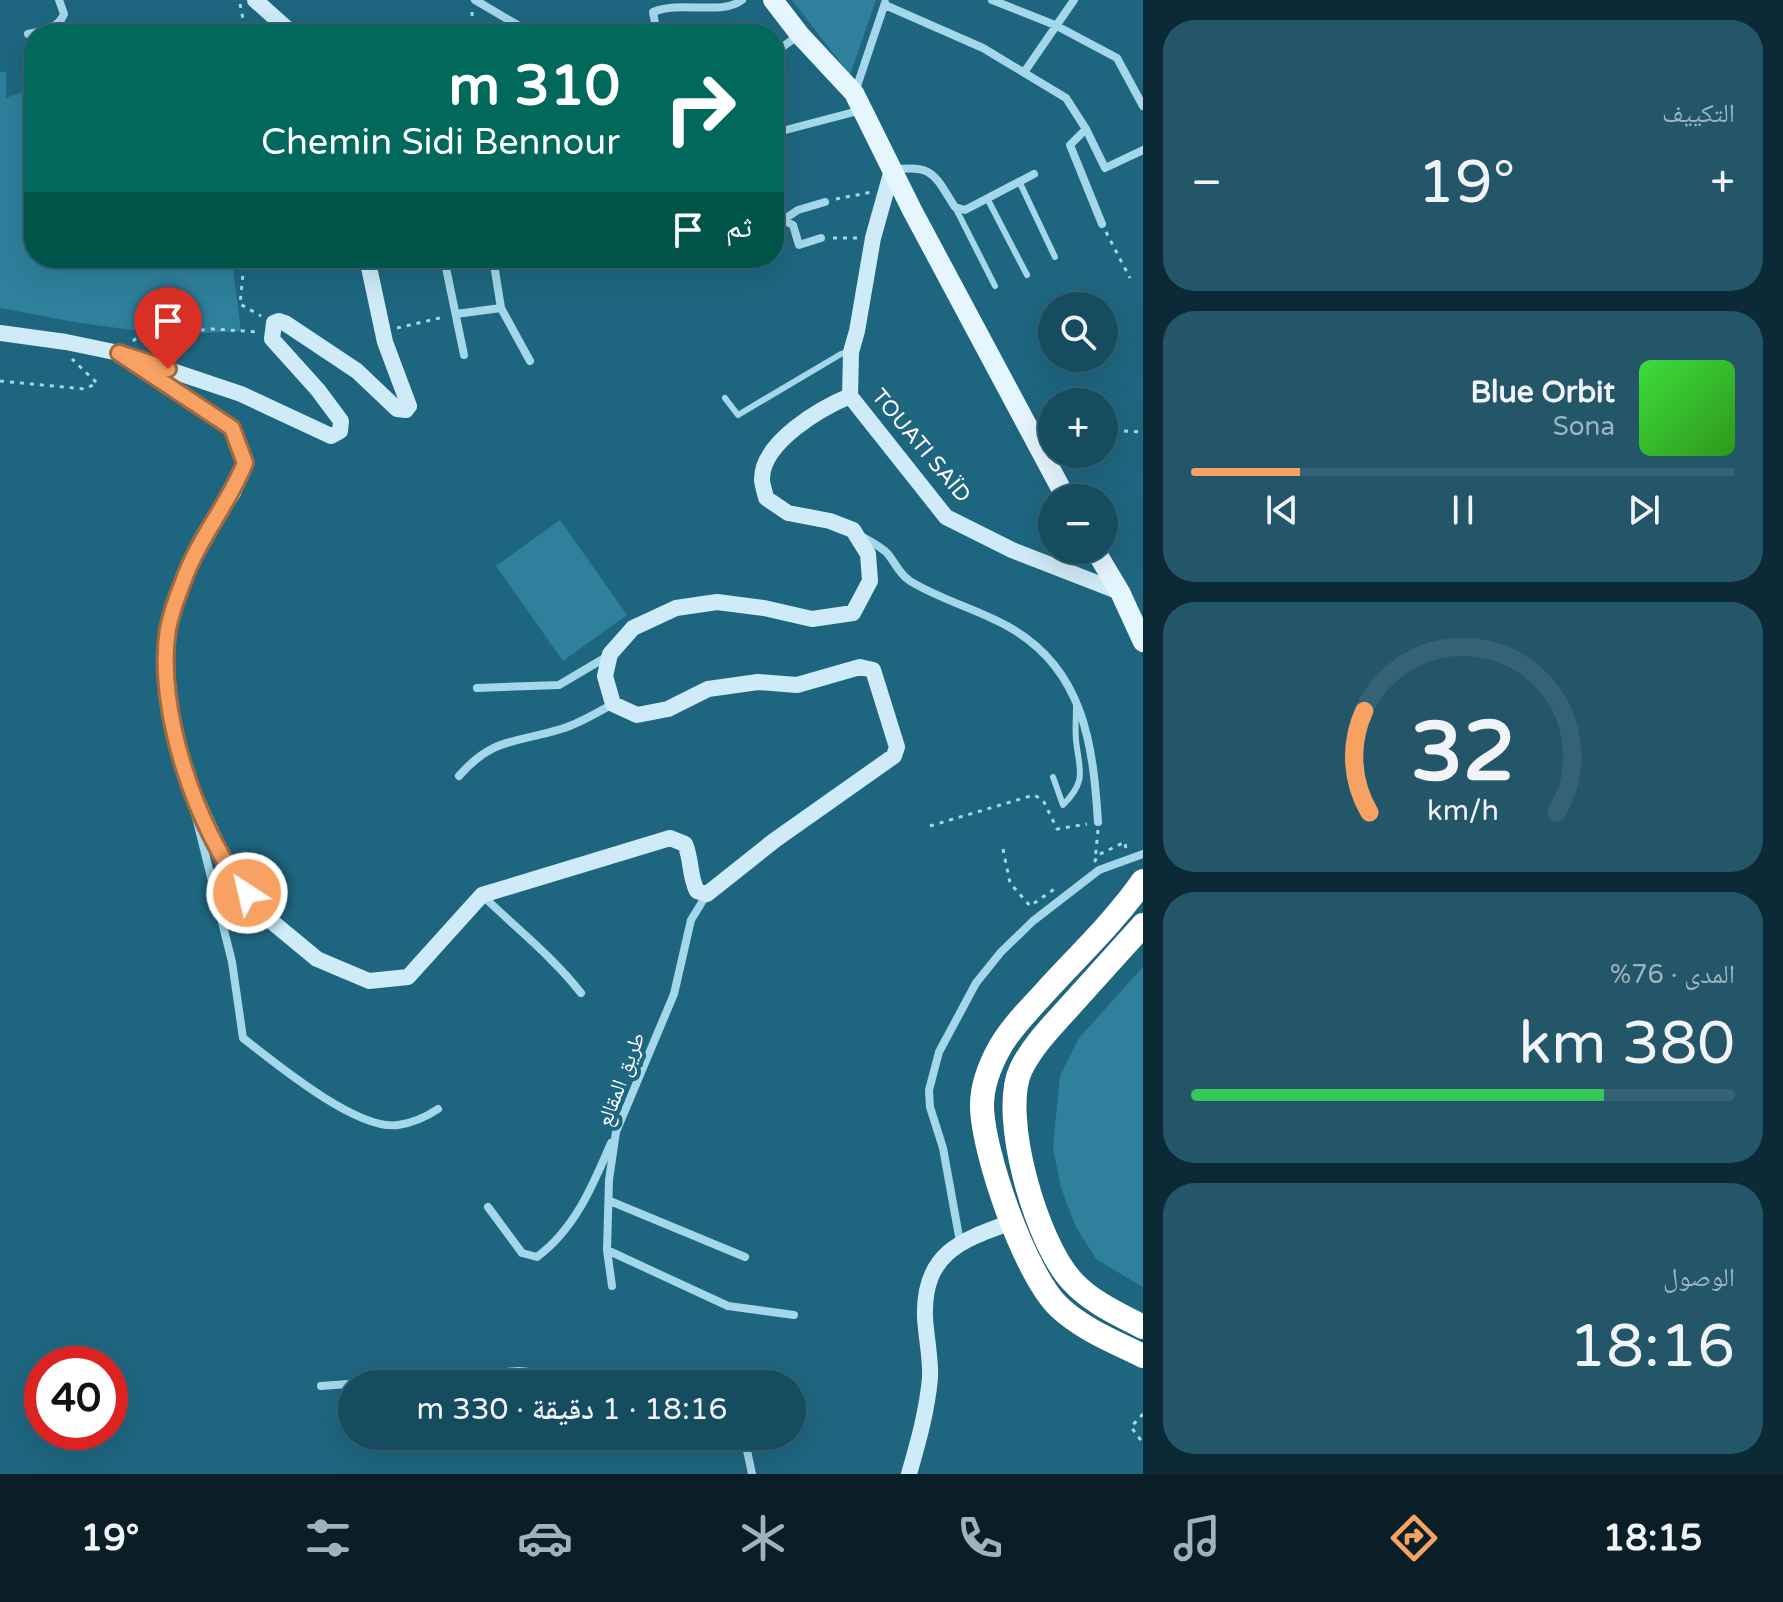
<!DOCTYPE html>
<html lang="ar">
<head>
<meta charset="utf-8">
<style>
  body { margin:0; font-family:"Varela Round","Noto Naskh Arabic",sans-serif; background:#235669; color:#f1f3f6; direction:rtl; height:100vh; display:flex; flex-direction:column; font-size:30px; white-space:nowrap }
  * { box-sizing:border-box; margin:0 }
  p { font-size:26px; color:#9eb4bd }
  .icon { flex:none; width:44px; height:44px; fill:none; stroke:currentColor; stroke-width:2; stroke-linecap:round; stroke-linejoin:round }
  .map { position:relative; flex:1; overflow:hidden; direction:ltr }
  .side { display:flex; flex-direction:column; gap:20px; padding:20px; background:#0c2a35; width:640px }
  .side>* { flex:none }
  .top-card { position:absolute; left:24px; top:24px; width:760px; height:244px; border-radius:32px; box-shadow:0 8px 32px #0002,0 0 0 2px #356375; direction:rtl; background:#00695c; color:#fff; overflow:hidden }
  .tools { position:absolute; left:1038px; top:292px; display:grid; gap:16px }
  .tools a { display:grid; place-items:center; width:80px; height:80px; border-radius:50%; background:#164c60; box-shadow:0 8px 32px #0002,0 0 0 2px #356375; font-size:40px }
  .speed { position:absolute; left:24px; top:1346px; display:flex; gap:16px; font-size:40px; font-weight:700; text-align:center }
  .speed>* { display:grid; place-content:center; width:104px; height:104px; border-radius:50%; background:#164c60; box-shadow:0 8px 32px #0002,0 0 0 2px #356375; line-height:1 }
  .speed .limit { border:12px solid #d22; background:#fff; color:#111 }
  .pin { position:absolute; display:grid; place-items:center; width:68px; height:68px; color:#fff; margin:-82px -34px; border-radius:50% 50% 50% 0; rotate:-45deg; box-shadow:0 0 8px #0007 }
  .pin .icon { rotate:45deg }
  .me { position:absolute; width:88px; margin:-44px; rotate:325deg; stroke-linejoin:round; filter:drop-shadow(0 0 6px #0008) }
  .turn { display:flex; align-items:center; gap:28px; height:168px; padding:0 32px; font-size:36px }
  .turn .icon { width:104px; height:104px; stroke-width:2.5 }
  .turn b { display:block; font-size:56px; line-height:68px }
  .then { display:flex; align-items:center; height:76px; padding:0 32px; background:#0003; gap:16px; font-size:30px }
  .big { font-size:60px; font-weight:600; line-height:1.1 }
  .side .widget { flex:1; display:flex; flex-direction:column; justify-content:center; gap:12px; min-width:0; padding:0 28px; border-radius:32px; background:#235669 }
  .side .dial { align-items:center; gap:0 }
  .dial svg { height:208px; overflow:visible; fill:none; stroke:#356375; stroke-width:7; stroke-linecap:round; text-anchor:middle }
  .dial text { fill:#f1f3f6; stroke:none }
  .song { display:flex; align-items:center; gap:24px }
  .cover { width:96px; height:96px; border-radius:12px; background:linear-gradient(135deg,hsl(120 70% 55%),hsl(110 70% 35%)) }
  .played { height:8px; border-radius:4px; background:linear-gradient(90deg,#f7a162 20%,#356375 20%) }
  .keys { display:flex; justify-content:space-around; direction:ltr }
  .heat { display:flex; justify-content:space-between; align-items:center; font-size:44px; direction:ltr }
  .charge { height:12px; border-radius:6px; background:linear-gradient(90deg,#34c759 76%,#356375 0) }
  .trip { position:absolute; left:338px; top:1370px; width:468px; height:80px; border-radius:40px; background:#164c60; box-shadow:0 8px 32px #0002,0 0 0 2px #356375; font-weight:600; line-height:80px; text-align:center; direction:rtl }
  .dock { display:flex; height:128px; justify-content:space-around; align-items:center; background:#091e26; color:#9eb4bd }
  .dock .icon { width:56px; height:56px }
  .dock .active { color:#f7a162 }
  .dock b { font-size:36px; color:#f1f3f6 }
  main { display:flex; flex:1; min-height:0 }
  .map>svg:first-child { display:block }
  .green { fill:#2e809d }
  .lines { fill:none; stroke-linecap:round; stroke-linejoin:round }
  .path { stroke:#a3d7e9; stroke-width:3; stroke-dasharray:4 6; stroke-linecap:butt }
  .lane { stroke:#a3d7e9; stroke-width:6 }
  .street { stroke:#a3d7e9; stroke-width:8 }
  .secondary { stroke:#ceebf7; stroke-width:16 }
  .primary { stroke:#e6f6fe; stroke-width:20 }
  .highway { stroke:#fff; stroke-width:24 }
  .route-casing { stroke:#a16940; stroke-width:20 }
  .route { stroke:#f7a162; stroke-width:14 }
  .labels { text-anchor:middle; stroke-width:8; stroke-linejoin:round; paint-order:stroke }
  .street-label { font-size:22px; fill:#fff; stroke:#1e6680 }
</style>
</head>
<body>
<main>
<section class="side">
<div class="widget"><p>التكييف</p>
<div class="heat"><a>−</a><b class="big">19°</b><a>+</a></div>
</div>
<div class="widget">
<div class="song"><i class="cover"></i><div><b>Blue Orbit</b><p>Sona</p></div></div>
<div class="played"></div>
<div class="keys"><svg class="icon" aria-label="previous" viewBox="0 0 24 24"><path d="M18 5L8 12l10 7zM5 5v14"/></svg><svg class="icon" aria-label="pause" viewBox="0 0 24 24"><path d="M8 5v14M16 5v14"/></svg><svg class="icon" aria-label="next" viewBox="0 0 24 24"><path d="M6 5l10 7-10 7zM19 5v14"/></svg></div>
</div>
<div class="widget dial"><svg viewBox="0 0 100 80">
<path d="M14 69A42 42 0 1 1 86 69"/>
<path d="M14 69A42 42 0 0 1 12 30" stroke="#f7a162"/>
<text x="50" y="56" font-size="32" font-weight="700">32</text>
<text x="50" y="72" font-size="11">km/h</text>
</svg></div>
<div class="widget"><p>المدى · 76%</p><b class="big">380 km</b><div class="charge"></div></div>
<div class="widget"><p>الوصول</p><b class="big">18:16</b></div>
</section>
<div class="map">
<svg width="1143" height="1474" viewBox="0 0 1143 1474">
  <rect width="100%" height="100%" fill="#1e6680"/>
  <path class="green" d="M792 0H876L850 75Z
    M0 72H6V98L34 88V258H241L233 268 241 331 170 335 80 323 0 308Z
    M560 520 627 615 563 661 496 566Z
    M1143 967V1287L1096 1259 1076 1227 1061 1188 1053 1148 1060 1076 1079 1038Z"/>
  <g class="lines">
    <path class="path" d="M240 4 246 34
      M472 12 473 34
      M836 199 872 192
      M1106 232 1130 278
      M833 238H857
      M249 258 244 263 240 304 261 316
      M397 328 444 317
      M133 341 139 336 212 329 259 332
      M0 381 85 389 97 383 72 359
      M1104 430 1143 432
      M930 826 1034 795 1043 800 1057 829 1087 824
      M1098 830 1095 861 1098 855 1125 842 1126 850
      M1003 849 1010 883 1030 906 1056 888
      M1143 1414 1131 1427 1143 1443"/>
    <path class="lane" d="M1019 181 1055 257
      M987 198 1027 275
      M955 207 995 286
      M725 398 738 415 841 354 851 352
      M1053 777 1063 805C1088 780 1079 770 1076 740 1075 729 1076 718 1076 707"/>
    <path class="street" d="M475 0 533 34
      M992 0 1055 25 1117 58 1143 106
      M885 5 983 48 1066 98 1086 129 1105 168 1143 150
      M28 34C43 31 58 29 64 14L59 0
      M657 34 653 12C681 0 722 16 742 0
      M774 53 799 35
      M1025 71 1074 0
      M855 92 885 3
      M1086 129 1070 145 1102 224
      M774 133 862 110
      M892 170C934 164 934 175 955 207L965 210 1034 174
      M783 220 793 225 799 245 821 238
      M774 222 783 220 798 210 825 202
      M444 258 464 355
      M493 258 501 308 530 361
      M456 314 501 308
      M861 536C869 541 880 546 887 553 895 562 899 574 910 581 941 600 977 609 1009 627 1084 669 1093 745 1098 822
      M477 688 559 685 608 656
      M459 776C493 737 516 743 561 729 579 724 596 713 613 704
      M194 809 232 962 243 1038C275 1063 357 1131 398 1125 413 1123 426 1117 438 1109
      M483 896C516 928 553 957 581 993
      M610 1201 745 1257
      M488 1207 522 1253 537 1257C575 1229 593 1185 611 1143
      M960 1242 943 1148 930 1107 929 1090 939 1052 976 983 1001 952 1033 921 1099 870 1143 854
      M607 1250 728 1306 794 1315
      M612 1286 607 1250 609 1180 616 1132 674 994 691 920 707 894
      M321 1386 519 1371 657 1384
      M744 1436 752 1474"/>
    <path class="secondary" d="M255 0 293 34
      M892 170 873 238 857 331 851 352 850 396 946 517 1012 550 1120 592
      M0 333 66 342 119 353 241 394 331 436 340 431 341 421 318 390 272 339 274 323 279 321 285 323 357 371 397 409 406 410 409 406 385 342 367 258
      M119 353 232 428 245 463 233 493 204 534 183 579 168 628 166 667 171 713 186 776 229 871 265 916 317 959 369 981 408 977 482 895 670 838 685 844C692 860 689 876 697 891L707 894 775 840 894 756 897 747 873 670 860 667 797 685 758 682 708 689 668 709 637 715 613 704 605 676 610 654 633 628 676 608 717 602 764 608 812 619 853 613 870 581 868 554 853 530 830 521 788 513 766 498C765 492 762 485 762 479 762 442 821 408 850 396
      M909 1474C918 1443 927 1411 930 1378 931 1358 926 1337 925 1317 923 1253 961 1240 1012 1222"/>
    <path class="primary" d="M773 0 800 35 854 93 912 210 1066 498
      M1095 550 1120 592 1143 642"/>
    <path class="highway" d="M1143 881C1115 921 1079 955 1046 991 1030 1009 1012 1026 1000 1047 990 1065 982 1084 982 1105 982 1151 1025 1275 1059 1307 1082 1329 1115 1342 1143 1356
      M1143 925C1119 952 1094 979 1070 1006 1052 1026 1033 1045 1021 1069 999 1115 1037 1244 1072 1281 1091 1302 1118 1314 1143 1327"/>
  </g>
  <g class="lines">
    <defs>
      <path id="route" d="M168 369 119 353 232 428 245 463C228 505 198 539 183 582 177 597 171 613 168 629 155 708 197 832 247 893"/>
    </defs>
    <use href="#route" class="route-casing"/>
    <use href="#route" class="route"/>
  </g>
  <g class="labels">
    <g class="street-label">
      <text transform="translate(922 445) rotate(50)" y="8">TOUATI SAÏD</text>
      <text transform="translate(620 1079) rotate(-69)" y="8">طريق المقالع</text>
    </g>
  </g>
</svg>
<div class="tools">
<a><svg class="icon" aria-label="search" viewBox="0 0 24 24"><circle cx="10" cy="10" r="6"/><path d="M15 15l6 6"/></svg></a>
<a>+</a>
<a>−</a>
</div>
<div class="speed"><div class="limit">40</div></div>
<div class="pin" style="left:168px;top:369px;background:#d93025"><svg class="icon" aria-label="arrive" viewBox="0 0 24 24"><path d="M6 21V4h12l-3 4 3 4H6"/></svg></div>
<svg class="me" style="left:247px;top:893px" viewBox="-20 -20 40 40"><circle r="17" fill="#f7a162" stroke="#fff" stroke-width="3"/><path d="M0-11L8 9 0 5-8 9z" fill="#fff"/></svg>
<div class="trip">18:16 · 1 دقيقة · 330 m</div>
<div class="top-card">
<div class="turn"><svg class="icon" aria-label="right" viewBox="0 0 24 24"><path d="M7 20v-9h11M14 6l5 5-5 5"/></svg><div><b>310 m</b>Chemin Sidi Bennour</div></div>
<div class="then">ثم<svg class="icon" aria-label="arrive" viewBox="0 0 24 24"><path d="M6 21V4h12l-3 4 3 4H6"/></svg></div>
</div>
</div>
</main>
<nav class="dock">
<b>18:15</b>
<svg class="icon active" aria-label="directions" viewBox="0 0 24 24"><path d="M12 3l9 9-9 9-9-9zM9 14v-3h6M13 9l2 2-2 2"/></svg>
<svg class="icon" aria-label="music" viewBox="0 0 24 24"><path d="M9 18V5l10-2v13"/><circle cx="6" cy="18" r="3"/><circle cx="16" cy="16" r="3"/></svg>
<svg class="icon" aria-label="phone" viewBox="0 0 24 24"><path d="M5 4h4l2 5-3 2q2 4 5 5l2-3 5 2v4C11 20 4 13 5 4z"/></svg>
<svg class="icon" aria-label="climate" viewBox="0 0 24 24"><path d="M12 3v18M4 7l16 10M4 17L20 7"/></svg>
<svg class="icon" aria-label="car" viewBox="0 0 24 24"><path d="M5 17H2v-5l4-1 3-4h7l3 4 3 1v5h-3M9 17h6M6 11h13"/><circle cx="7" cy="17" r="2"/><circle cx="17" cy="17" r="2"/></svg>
<svg class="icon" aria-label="filters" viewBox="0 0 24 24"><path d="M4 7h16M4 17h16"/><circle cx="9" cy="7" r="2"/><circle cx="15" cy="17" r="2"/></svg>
<b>19°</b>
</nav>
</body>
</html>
